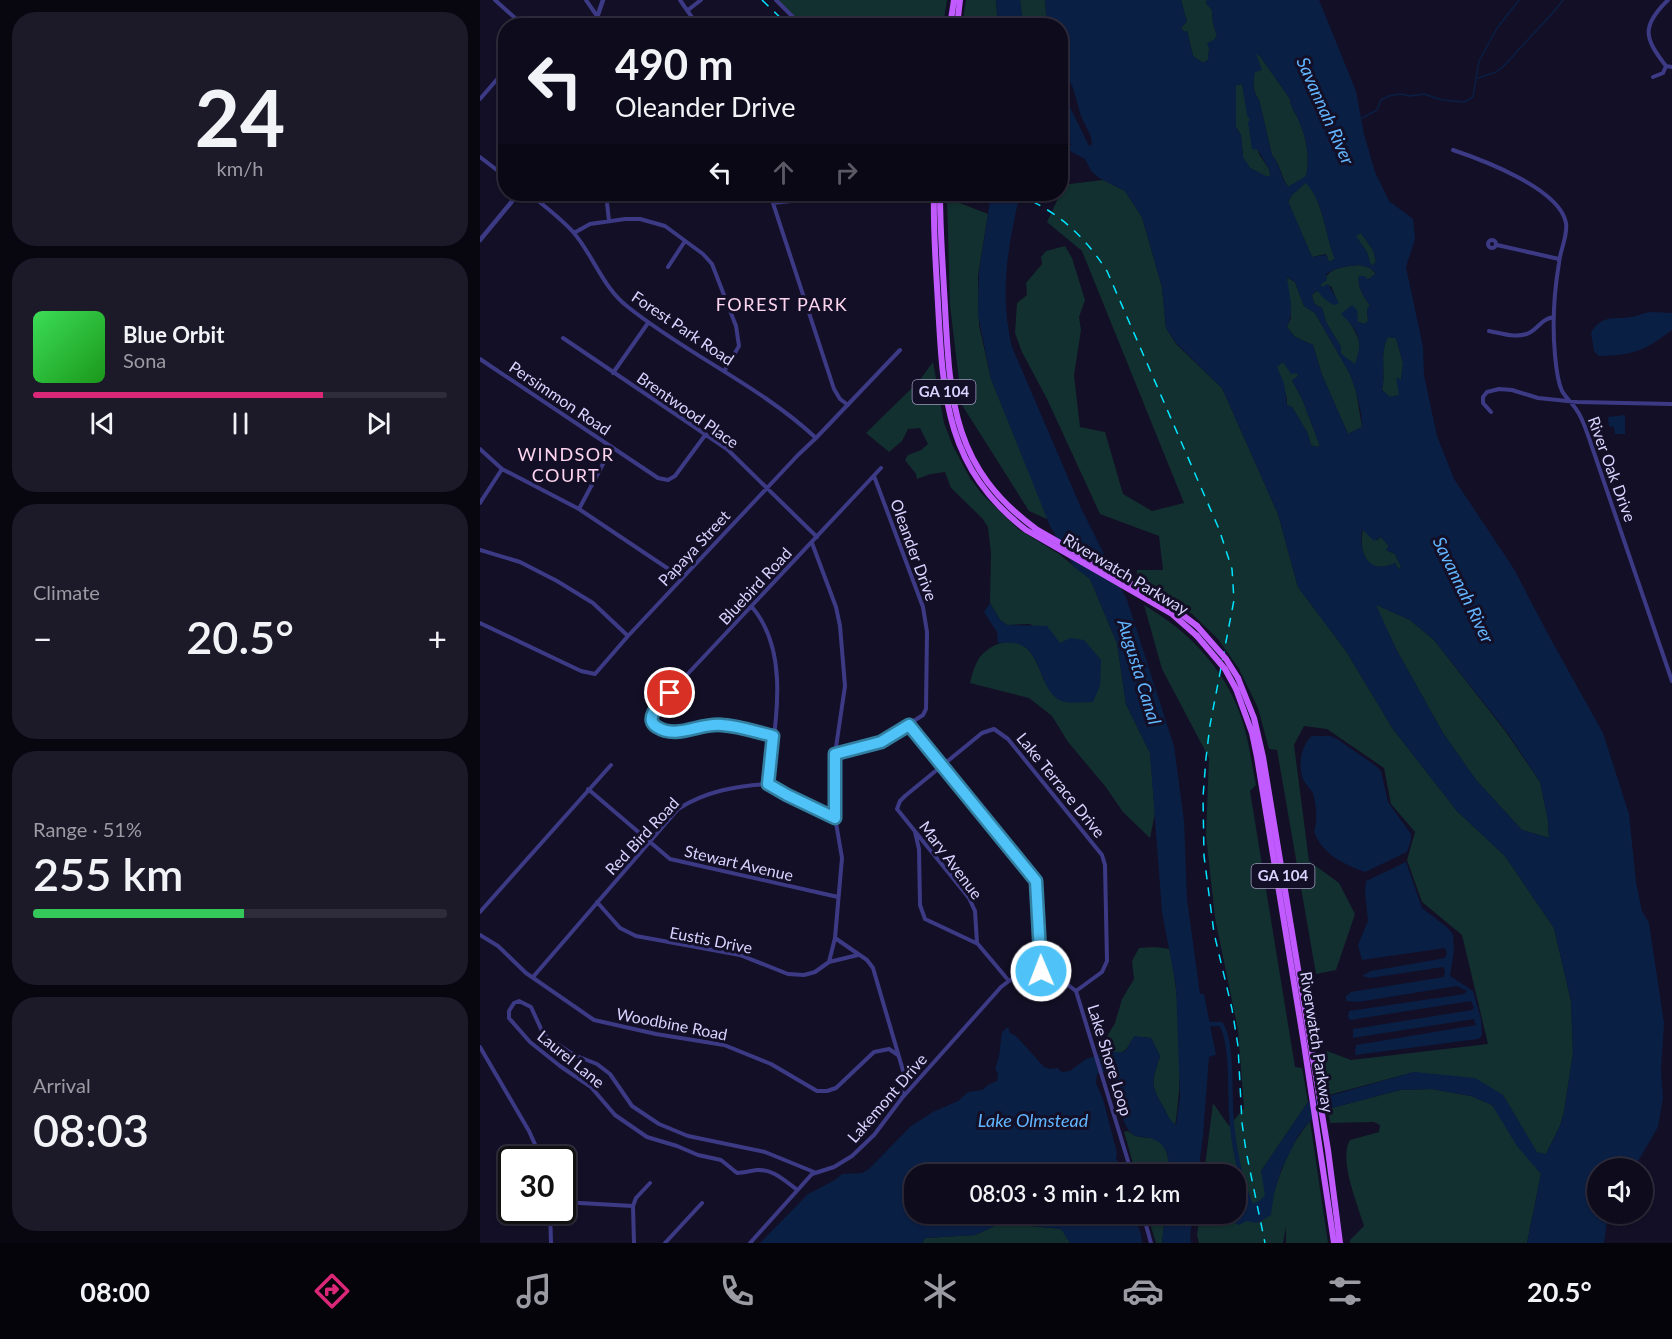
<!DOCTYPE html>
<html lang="en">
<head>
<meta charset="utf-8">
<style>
  body { margin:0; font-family:Lato,sans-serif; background:#1c1929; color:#f1f3f6; height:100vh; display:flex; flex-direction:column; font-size:22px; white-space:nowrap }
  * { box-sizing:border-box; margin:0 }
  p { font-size:20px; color:#9b9ba3 }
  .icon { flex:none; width:33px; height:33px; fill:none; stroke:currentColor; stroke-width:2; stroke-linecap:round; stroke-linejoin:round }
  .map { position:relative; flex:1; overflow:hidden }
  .sheet { display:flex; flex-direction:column; gap:12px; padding:12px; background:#08060f; width:480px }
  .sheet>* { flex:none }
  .guide { position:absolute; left:18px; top:18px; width:570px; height:183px; border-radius:24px; box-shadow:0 2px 4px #0004,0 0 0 2px #2e2b3b; background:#0e0b1c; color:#f1f3f6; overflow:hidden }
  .fabs { position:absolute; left:1107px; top:1158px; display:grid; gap:12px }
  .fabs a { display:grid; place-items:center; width:66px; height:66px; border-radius:50%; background:#0e0b1c; box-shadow:0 2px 4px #0004,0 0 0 2px #2e2b3b; font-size:30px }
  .speed { position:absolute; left:18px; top:1146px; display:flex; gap:12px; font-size:30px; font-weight:700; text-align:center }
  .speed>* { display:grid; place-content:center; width:78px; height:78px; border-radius:50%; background:#0e0b1c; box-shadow:0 2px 4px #0004,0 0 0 2px #2e2b3b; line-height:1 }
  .speed .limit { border:3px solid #111; border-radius:9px; background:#fff; color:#111 }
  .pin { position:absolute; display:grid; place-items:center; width:51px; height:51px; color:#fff; margin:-26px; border:3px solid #fff; border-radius:50%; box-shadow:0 2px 6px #0007 }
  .me { position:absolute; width:66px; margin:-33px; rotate:359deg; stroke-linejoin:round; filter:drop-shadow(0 0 4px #0008) }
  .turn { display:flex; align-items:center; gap:21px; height:126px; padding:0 18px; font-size:27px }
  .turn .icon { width:78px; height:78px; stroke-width:2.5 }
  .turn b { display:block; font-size:42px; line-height:51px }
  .lanes { display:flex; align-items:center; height:57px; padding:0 18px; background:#0003; justify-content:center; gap:30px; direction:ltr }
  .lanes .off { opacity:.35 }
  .big { font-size:45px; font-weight:600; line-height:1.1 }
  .sheet .widget { flex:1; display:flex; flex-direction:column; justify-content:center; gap:9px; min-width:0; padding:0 21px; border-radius:24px; background:#1c1929 }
  .sheet .dial { align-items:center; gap:0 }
  .dial b { font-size:78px; line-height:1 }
  .song { display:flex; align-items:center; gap:18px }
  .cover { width:72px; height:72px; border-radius:9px; background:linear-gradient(135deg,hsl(130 70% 55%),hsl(120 70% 35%)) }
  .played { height:6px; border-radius:3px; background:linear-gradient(90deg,#db2777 70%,#2e2b3b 70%) }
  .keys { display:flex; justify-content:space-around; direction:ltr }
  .heat { display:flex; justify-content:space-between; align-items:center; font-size:33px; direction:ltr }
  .charge { height:9px; border-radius:4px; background:linear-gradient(90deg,#34c759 51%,#2e2b3b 0) }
  .trip { position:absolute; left:424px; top:1164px; width:342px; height:60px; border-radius:24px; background:#0e0b1c; box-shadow:0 2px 4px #0004,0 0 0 2px #2e2b3b; font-weight:600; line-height:60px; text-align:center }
  .tab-bar { display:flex; height:96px; justify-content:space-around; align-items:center; background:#06040b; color:#9b9ba3 }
  .tab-bar .icon { width:42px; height:42px }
  .tab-bar .active { color:#db2777 }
  .tab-bar b { font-size:27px; color:#f1f3f6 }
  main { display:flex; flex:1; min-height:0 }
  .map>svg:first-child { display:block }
  .green { fill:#12302f }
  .water { fill:#0a1f44; fill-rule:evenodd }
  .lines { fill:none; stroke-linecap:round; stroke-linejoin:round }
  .stream { stroke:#0a1f44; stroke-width:1.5 }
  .canal { stroke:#0a1f44; stroke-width:4.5 }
  .minor { stroke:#3d3a85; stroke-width:4 }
  .tertiary { stroke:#3d3a85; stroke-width:4.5 }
  .primary { stroke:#c25bff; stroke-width:6 }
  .rail { stroke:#00e5ff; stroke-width:1.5; stroke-dasharray:9 8; stroke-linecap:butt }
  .primary-bridge { stroke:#c25bff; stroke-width:6 }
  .route-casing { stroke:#337fa1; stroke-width:15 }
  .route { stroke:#4fc3f7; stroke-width:10 }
  .labels { text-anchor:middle; stroke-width:6; stroke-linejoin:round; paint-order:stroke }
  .shield { fill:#130f26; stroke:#9e99be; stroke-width:1.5 }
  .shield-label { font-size:15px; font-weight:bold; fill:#d9d4ff }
  .street-label { font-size:16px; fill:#d9d4ff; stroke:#130f26 }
  .water-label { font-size:18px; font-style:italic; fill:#62b6ff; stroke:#130f26 }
  .neighbourhood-label { font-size:18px; letter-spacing:1.5px; fill:#ffd6f0; stroke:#130f26 }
</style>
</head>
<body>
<main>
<section class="sheet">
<div class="widget dial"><b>24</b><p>km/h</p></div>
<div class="widget">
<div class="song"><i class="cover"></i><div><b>Blue Orbit</b><p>Sona</p></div></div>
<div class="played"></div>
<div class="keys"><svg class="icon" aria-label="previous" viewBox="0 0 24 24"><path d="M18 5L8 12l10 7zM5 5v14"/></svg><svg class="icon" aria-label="pause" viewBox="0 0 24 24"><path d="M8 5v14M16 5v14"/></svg><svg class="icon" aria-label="next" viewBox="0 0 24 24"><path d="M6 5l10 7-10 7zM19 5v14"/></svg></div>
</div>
<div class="widget"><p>Climate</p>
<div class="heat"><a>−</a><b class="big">20.5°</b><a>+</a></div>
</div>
<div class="widget"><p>Range · 51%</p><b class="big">255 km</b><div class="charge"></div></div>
<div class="widget"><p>Arrival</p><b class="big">08:03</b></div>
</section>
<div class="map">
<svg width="1192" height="1243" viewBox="0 0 1192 1243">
  <rect width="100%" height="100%" fill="#130f26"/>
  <path class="green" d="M295 0H467L463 26 321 25Z
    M486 0H516L518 25 482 26Z
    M540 0H565L567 25H543Z
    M701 0H727L726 3 732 10 733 24 737 35 729 49 728 60 723 63 713 56 707 31 704 32 701 27 707 22Z
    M775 53 780 56 810 99C811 109 816 113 819 121 827 139 830 158 826 177L808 187C801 176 800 164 792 155L779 100C769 87 775 69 775 53Z
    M762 84 779 154 789 169 791 176 786 177 770 168 763 158 761 135 756 127V85Z
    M623 180 645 191 662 217 682 287 686 328 696 344 742 388 798 514 818 587 866 651 913 729 977 811 1025 856 1074 928 1091 1001 1093 1053 1084 1112 1080 1126 1066 1154 1057 1153 1023 1095 934 1072 845 1096 840 1065 847 1051 871 1060 1008 1044 982 935 942 902 927 860 935 832 911 804 904 768 847 729 824 726 814 745 829 861 859 883 875 914 856 970 836 974 797 750 789 749 778 708 759 669 738 639 712 614 657 578V570H683L679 536 620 514 567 399 542 352 535 333 537 303 547 295 546 283 562 264 561 257 566 251 585 246 592 258 605 300 599 317 601 330 594 375 600 427 625 432 643 494 672 511 704 503 602 251 567 222 580 194 581 185Z
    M826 182C844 202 845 235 855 259L849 262 846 254 832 257 808 202 812 195Z
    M467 198 508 214 498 276 499 325 511 379 569 520 549 511 482 405 470 305Z
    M881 233 893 250 896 261 893 266 890 263 887 252 875 236Z
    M880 265 890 268 896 274 887 280 879 276C877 287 884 297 890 305L887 310 888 321 885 324 877 322V310L870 323C881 341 882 345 875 365L861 354V347L846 322 842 308C835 305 833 303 832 295L838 290 858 303 851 286 842 287 840 285C850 267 860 267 880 265Z
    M806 277 815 282 824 306 835 313 870 374 876 391 882 427 868 434 842 375 833 345 815 337 807 327 811 318Z
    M908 337 916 338 923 363 921 381 917 378 920 395 910 397 902 390C906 375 899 353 908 337Z
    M453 362 464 423 473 446 490 478 502 494 538 529 579 554 610 579 637 643 646 704 670 753 675 813 670 838 643 812 625 786 588 742 572 716 549 698 490 683C492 674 495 664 500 657 510 645 528 637 542 645 553 651 560 669 564 681L580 643 550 624 527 625 520 620 510 603 511 553 508 527 502 518 471 488 465 472 451 474 437 479 436 474 425 460 428 455 441 450 448 444 440 428 428 429 422 441 409 452 386 433 439 381Z
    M803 362 817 373 819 377 812 380 823 401 840 446 836 447 831 445 827 432 812 407 807 405V398L796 367Z
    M883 529 897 540 901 537 909 546 906 550 915 554 921 567 919 570 915 563C888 576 878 553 883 529Z
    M895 604 930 620 954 640 1026 732 1060 782 1068 820 1069 838 1042 830 996 780 963 733 916 649Z
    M664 605C712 633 751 675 765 730 770 748 772 767 776 785L770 791 815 1067 822 1068 828 1102 781 1171 794 1193C802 1166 812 1142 830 1121L848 1243H806V1227L803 1243H719L717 1235 720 1214H756V1174H724L733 1103 749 1126 764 1108 758 1030 735 918 726 835 729 758 682 669Z
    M675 947 690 949C700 1004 704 1071 695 1126 690 1121 688 1116 685 1110 670 1084 671 1084 680 1056L671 1038 664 1037 651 1041C645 1055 640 1053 626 1053L625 1040 635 1023 642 999 654 979 652 961 659 948Z
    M952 1089 991 1096 1012 1105 1061 1174 1047 1243H870V1240L884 1226C878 1205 858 1159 870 1140L899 1132 900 1125 894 1122 850 1123 848 1109 920 1090Z
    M648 1131C656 1138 662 1137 671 1138 688 1142 690 1161 688 1174H656L644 1132Z
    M667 1214H685L682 1243H676Z
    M521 1223 582 1229 590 1243H442L445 1238 495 1235Z"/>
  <path class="water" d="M516 0H540L543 25H518Z
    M565 0H701L707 22 701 27 704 32 707 31 713 56 723 63 728 60 729 49 727 43 734 40 737 35 733 24 732 10 726 3 727 0H839L876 91 884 134 895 172 909 201 933 219 935 239 926 267 943 347 944 375 957 436 974 479 1034 569 1069 636 1123 733 1149 814 1156 882 1162 911 1169 923 1184 1023 1181 1070 1183 1098 1178 1127 1154 1168H1118V1214H1128L1124 1243H1047L1061 1174 1037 1146 1012 1105 991 1096 952 1089 920 1090 848 1109 830 1121 819 1134 801 1170 794 1193 791 1215 777 1223 767 1221 759 1225 755 1223H747V1214H756V1205C768 1204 776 1206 785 1195L781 1171 828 1102 934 1072 995 1078 1023 1095 1057 1152 1066 1154 1080 1126 1084 1112 1093 1053 1091 1001 1074 928 1025 856 977 811 913 729 866 651 818 587 798 514 742 388 696 343 686 328 682 287 662 217 645 191 619 178 611 171 605 159 584 148 585 145H592L588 141 590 123 586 117 581 116V105L590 107 609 146 612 144 611 137 601 116 593 88 581 66 580 26 567 25ZM776 54 780 56 810 99C811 109 816 112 819 121 827 139 830 158 826 176L808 187C800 177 800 164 792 155L779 100C772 91 773 83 775 72L782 70ZM762 84 767 115 770 120 768 122 772 149 778 150 789 169 790 176H786L770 168 763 157 761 135 756 127V85ZM826 183C844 202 845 235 855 259L849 262 846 255 832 257 808 201 812 195ZM881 233 893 250 896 261 893 266 890 263 887 252 876 236ZM880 265 890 268 896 273 888 280 885 276H879C877 287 884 297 890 305L887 310 888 321 885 324 878 322 877 310 872 305 861 314C879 331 884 341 875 364L861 354V347L846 322 842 308C835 305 833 303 832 295L837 290C842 297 846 301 854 305L859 303 848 284 842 287 840 285 847 280 846 274C856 267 867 266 880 265ZM807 277 815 282 824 306 835 313 870 374 876 391 881 413 882 427 868 434 842 375 833 345 815 337 807 327C815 310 809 295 807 277ZM908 337 916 338 923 363 921 380 916 377 919 395 910 397 902 390C906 375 899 353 908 337ZM803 362 811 374 817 373 818 376 812 380 823 401 840 446 836 447 831 445 827 432 812 407 807 405 804 383 797 367ZM882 529 894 541 901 537 909 546 906 550 915 554 921 567 919 570 915 563C889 576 878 553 882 529ZM896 605 930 620 954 640 1027 732 1060 782 1068 820 1069 838 1042 830 996 780 963 733 916 649Z
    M511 194H540C528 245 519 295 532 347L602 510 647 600 694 746 704 821 707 899 720 994H724L736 1055 729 1057 723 1136 718 1174H688C690 1161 689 1145 673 1139 661 1134 655 1142 646 1126 638 1111 642 1078 627 1071L617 1074 616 1083 623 1099 637 1153 636 1158 644 1174H435V1214H653L661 1234 662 1243H590L581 1229 521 1223 495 1235 445 1238 442 1243H280L328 1194 355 1180 362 1174 382 1173 389 1169 431 1126 453 1112 478 1101 488 1092 502 1090 508 1085 517 1081 518 1073 515 1069 519 1056 522 1032 528 1027 530 1033 536 1036 564 1067 570 1069 577 1068 582 1072 590 1071 606 1059 627 1052H644L647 1049 654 1036 671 1038 680 1056C671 1084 670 1084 685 1110 688 1116 690 1121 696 1125L700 1097 696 986 682 912 670 753 646 704 637 643 610 579 594 567 570 526 511 379 498 315 499 272Z
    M1170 312 1192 313V330C1164 351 1155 355 1119 356L1114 351 1111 332C1124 314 1131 320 1151 317 1157 316 1164 313 1170 312Z
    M1145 415V434H1135L1134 427 1129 426 1128 417Z
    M510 603 520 620 527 625 567 626 580 643 590 638 604 640 621 660 620 686 613 702C604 702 589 704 581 701 560 691 562 654 541 645 534 642 526 643 518 643L517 632 504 612Z
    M832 736H850L857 739 896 766 901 771 908 802 931 834V840L927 852 885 872C863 864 842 854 834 831 838 822 836 807 834 797 833 790 827 787 824 781 817 768 821 744 832 736Z
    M926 862 942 908 968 928 973 935 974 950 970 976 993 991 1001 1019 1002 1036 998 1039 875 1055 876 1045 996 1025 994 1019 873 1038V1029L992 1010 994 1008 991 1001 870 1020 868 1017 869 1011 984 994 987 991 977 986 878 1002 866 1001V996L871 992 964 977 965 971 963 967 890 978 882 976 891 971 965 958 967 953 965 948 882 960 878 945 888 921 885 893 886 881Z
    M685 1214H713L710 1236 711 1243H682Z"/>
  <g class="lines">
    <path class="stream" d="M998 78C1003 76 1010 74 1016 72 1026 66 1034 54 1042 46 1056 30 1071 17 1083 0
      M882 118 897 110 901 100 909 96 920 94 930 96 944 94 962 100 984 102 993 97 999 61 1017 28 1039 0"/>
    <path class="canal" d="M724 1024H741C752 1040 750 1090 751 1111 753 1145 759 1178 773 1210"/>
    <path class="minor" d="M15 0 44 26
      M106 0 124 26
      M200 0 218 26
      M296 0 322 26
      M208 10 221 0
      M1186 66C1164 38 1161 26 1188 0
      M1186 66 1192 67
      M1173 77 1183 73 1186 66
      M0 99 26 69
      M973 150C1003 160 1080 189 1086 223 1088 236 1080 250 1079 263 1074 293 1072 324 1075 355 1076 366 1077 380 1082 391 1086 398 1092 403 1096 409 1102 417 1106 429 1109 438L1192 681
      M0 157 26 177
      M50 194C64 206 82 219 94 233 114 257 123 288 148 307 208 355 280 386 336 438
      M126 194 129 221
      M290 194 354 389 360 399 368 405
      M293 203 377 194
      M94 233 110 224 145 219H160L185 226 223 254 232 264 256 326 259 346 245 370
      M1008 244a4 4 0 1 1 8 0a4 4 0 1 1-8 0Z
      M1017 245 1079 259
      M188 267 205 241
      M1009 331C1021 333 1037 339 1049 333 1059 328 1061 319 1074 317
      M83 338 247 449 337 537
      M0 359 178 478 188 480 195 476 226 434
      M133 373 168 323
      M1011 412 1003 403V397L1007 392 1019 389 1032 390 1058 398 1097 402 1192 404
      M0 449 22 469 99 509 202 578
      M0 503 22 469
      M99 509 132 447
      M332 543 356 607 360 626 365 686 355 754 354 785 355 817 362 858 355 938 349 962
      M0 550 40 562 77 581 113 603 148 636
      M272 607C312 654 294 728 288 784
      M0 623 101 671 115 674 148 636 318 455 336 438 420 350
      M429 725 556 881 561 971
      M293 736C278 733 253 724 238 724 217 725 194 738 174 726L172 716 202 680 401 468
      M355 754 401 742 443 715 446 709 447 632 443 607 394 476
      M288 784 307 795 355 817
      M108 789 190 859 358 897
      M435 832 439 849 440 905 445 919 496 943
      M117 902 140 928 156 936 260 955 308 974 324 975 335 972 349 962 378 955
      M0 912 131 765
      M0 935 18 946 46 973 114 1020 176 1034 244 1045 291 1064 337 1091H347L356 1088 394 1052 409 1049 418 1055
      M355 938 387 960 393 968 424 1074 422 1097
      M53 977 198 809C226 791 256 786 288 784
      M529 981 497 943 495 911 489 898 417 809 420 801 425 796 502 733 514 729 528 739 622 855 625 865 627 961 622 972 596 991
      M0 1047 49 1131 62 1160
      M316 1189C304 1180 293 1169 277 1170 270 1171 263 1173 257 1173L241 1160 218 1155 197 1146 167 1137 135 1115 111 1087 80 1066 50 1042 29 1018V1011L34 1003 39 1001 51 1007 62 1031 68 1038 94 1055 117 1064 130 1074 152 1106 179 1124 208 1136 285 1152 334 1172
      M82 1202 153 1206 156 1198 170 1183
      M153 1206 154 1243
      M70 1210 71 1243
      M663 1214 671 1243
      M185 1243 222 1203
      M270 1243 332 1174 354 1167 372 1156 394 1135 422 1098 521 987C552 962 567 969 596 991L652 1174"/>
    <path class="tertiary" d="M114 26 123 0
      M0 240 38 194"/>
    <path class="primary" d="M470 26 474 0
      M477 26 480 0
      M454 194C453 230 456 267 458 304 463 397 466 468 546 530L692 614 717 636
      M460 194C460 231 463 269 465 307 470 402 473 468 556 529L692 607 717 626
      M758 678 774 718 783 757 848 1150 860 1243
      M756 689 772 733 777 757 824 1044 854 1243"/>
    <path class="rail" d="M282 0 309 26
      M537 194C578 212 603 234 627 271L739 529 752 569 754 600 730 725 726 758 723 797 724 856 734 933 752 1009 758 1046 762 1123 766 1151 785 1243"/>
    <path class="primary-bridge" d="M717 626 746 659 758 678
      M717 636 745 669 756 689"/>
  </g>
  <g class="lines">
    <defs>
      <path id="route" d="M190 693C183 701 162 718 177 727 197 740 221 722 242 725 259 726 276 732 293 736L288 784 307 795 355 818V754L401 742 429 725 556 881 561 971"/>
    </defs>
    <use href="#route" class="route-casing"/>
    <use href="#route" class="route"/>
  </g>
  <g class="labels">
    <g class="shield">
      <rect x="432.5" y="380" width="63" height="24" rx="4.5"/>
      <rect x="771.5" y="864" width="63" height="24" rx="4.5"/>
    </g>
    <g class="shield-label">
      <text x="464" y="397">GA 104</text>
      <text x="803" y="881">GA 104</text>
    </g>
    <g class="street-label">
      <text transform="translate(203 328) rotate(34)" y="6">Forest Park Road</text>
      <text transform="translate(80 398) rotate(34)" y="6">Persimmon Road</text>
      <text transform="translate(208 410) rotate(35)" y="6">Brentwood Place</text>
      <text transform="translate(1132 469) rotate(70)" y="6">River Oak Drive</text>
      <text transform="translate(214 548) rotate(-47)" y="6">Papaya Street</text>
      <text transform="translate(434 550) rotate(70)" y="6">Oleander Drive</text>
      <text transform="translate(646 574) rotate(31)" y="6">Riverwatch Parkway</text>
      <text transform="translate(275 586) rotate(-47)" y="6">Bluebird Road</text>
      <text transform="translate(581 785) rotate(51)" y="6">Lake Terrace Drive</text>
      <text transform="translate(162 836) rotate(-47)" y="6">Red Bird Road</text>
      <text transform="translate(471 860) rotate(53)" y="6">Mary Avenue</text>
      <text transform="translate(259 863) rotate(13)" y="6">Stewart Avenue</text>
      <text transform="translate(231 940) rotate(11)" y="6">Eustis Drive</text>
      <text transform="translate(192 1024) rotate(11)" y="6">Woodbine Road</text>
      <text transform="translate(837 1042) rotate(81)" y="6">Riverwatch Parkway</text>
      <text transform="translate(91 1059) rotate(39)" y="6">Laurel Lane</text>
      <text transform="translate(630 1060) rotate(73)" y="6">Lake Shore Loop</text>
      <text transform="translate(407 1098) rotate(-49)" y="6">Lakemont Drive</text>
    </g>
    <g class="water-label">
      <text transform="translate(845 111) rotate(66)" y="6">Savannah River</text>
      <text transform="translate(983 590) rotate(64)" y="6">Savannah River</text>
      <text transform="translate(659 672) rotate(73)" y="6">Augusta Canal</text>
      <text x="553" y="1127">Lake Olmstead</text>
    </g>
    <g class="neighbourhood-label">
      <text x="302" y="311">FOREST PARK</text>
      <text x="86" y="461">WINDSOR<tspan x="86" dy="21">COURT</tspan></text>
    </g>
  </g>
</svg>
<div class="fabs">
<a><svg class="icon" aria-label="sound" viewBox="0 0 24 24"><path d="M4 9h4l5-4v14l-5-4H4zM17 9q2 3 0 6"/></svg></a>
</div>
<div class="speed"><div class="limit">30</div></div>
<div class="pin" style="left:190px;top:693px;background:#d93025"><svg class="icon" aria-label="arrive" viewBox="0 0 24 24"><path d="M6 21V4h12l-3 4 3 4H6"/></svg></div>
<svg class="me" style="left:561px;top:971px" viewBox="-20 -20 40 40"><circle r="17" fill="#4fc3f7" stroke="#fff" stroke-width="3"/><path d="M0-11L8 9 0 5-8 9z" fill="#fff"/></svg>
<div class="trip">08:03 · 3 min · 1.2 km</div>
<div class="guide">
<div class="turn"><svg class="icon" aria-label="left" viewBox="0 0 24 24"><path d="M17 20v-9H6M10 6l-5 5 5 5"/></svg><div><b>490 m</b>Oleander Drive</div></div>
<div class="lanes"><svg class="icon" aria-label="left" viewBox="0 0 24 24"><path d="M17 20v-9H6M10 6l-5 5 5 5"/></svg><svg class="icon off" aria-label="ahead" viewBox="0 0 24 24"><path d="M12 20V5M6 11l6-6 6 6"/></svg><svg class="icon off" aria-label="right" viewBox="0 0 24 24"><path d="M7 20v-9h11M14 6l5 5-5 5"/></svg></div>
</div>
</div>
</main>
<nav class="tab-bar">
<b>08:00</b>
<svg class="icon active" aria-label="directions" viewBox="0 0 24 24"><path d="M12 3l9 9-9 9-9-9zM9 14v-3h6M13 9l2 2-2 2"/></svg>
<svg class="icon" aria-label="music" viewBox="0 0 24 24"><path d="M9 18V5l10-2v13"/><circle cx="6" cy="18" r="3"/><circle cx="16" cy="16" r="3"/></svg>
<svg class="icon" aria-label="phone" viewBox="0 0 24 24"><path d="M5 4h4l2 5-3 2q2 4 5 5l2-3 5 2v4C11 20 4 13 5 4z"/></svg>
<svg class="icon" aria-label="climate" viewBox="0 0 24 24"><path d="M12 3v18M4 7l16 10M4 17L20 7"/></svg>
<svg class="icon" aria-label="car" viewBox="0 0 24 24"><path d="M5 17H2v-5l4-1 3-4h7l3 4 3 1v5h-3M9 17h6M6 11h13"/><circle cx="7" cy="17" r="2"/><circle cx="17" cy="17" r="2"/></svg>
<svg class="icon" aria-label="filters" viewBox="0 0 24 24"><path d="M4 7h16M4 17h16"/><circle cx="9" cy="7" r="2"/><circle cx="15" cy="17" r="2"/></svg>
<b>20.5°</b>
</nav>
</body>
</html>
